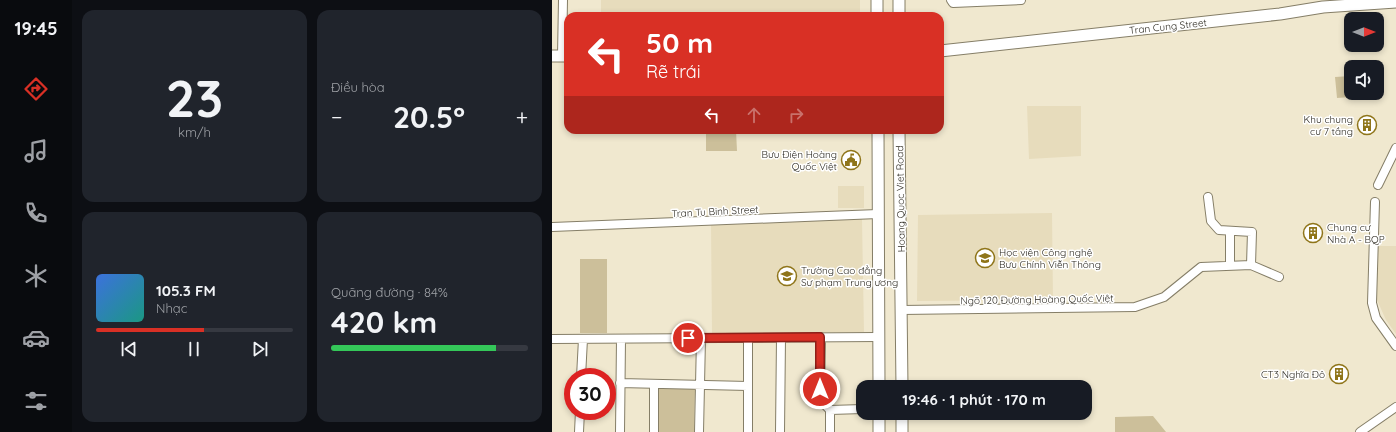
<!DOCTYPE html>
<html lang="vi">
<head>
<meta charset="utf-8">
<style>
  body { margin:0; font-family:Quicksand,sans-serif; background:#20242c; color:#f1f3f6; height:100vh; display:flex; flex-direction:column; font-size:15px; white-space:nowrap }
  * { box-sizing:border-box; margin:0 }
  p { font-size:13px; color:#9ea1a6 }
  .icon { flex:none; width:22px; height:22px; fill:none; stroke:currentColor; stroke-width:2; stroke-linecap:round; stroke-linejoin:round }
  .map { position:relative; flex:1; overflow:hidden }
  .side { display:flex; flex-direction:column; gap:10px; padding:10px; background:#0d0f14; width:480px }
  .side>* { flex:none }
  .banner { position:absolute; left:12px; top:12px; width:380px; height:122px; border-radius:12px; box-shadow:0 2px 6px #0003; background:#d93025; color:#fff; overflow:hidden }
  .needle { width:26px; rotate:90deg }
  .tools { position:absolute; left:792px; top:12px; display:grid; gap:8px }
  .tools a { display:grid; place-items:center; width:40px; height:40px; border-radius:8px; background:#171b24; box-shadow:0 2px 6px #0003; font-size:20px }
  .speed { position:absolute; left:12px; top:368px; display:flex; gap:8px; font-size:20px; font-weight:700; text-align:center }
  .speed>* { display:grid; place-content:center; width:52px; height:52px; border-radius:50%; background:#171b24; box-shadow:0 2px 6px #0003; line-height:1 }
  .speed .limit { border:6px solid #d22; background:#fff; color:#111 }
  .pin { position:absolute; display:grid; place-items:center; width:34px; height:34px; color:#fff; margin:-17px; border:2px solid #fff; border-radius:50%; box-shadow:0 1px 4px #0007 }
  .me { position:absolute; width:44px; margin:-22px; rotate:0deg; stroke-linejoin:round; filter:drop-shadow(0 0 3px #0008) }
  .turn { display:flex; align-items:center; gap:14px; height:84px; padding:0 16px; font-size:18px }
  .turn .icon { width:52px; height:52px; stroke-width:2.5 }
  .turn b { display:block; font-size:28px; line-height:34px }
  .lanes { display:flex; align-items:center; height:38px; padding:0 16px; background:#0003; justify-content:center; gap:20px; direction:ltr }
  .lanes .off { opacity:.35 }
  .big { font-size:30px; font-weight:700; line-height:1.1 }
  .side .card { flex:1; display:flex; flex-direction:column; justify-content:center; gap:6px; min-width:0; padding:0 14px; border-radius:12px; background:#20242c }
  .side .dial { align-items:center; gap:0 }
  .dial b { font-size:52px; line-height:1 }
  .song { display:flex; align-items:center; gap:12px }
  .cover { width:48px; height:48px; border-radius:6px; background:linear-gradient(135deg,hsl(220 70% 55%),hsl(170 70% 35%)) }
  .played { height:4px; border-radius:2px; background:linear-gradient(90deg,#d93025 55%,#363941 55%) }
  .keys { display:flex; justify-content:space-around; direction:ltr }
  .heat { display:flex; justify-content:space-between; align-items:center; font-size:22px; direction:ltr }
  .charge { height:6px; border-radius:3px; background:linear-gradient(90deg,#34c759 84%,#363941 0) }
  .side .tiles { flex:1; display:grid; gap:10px; grid-template-columns:repeat(2,1fr) }
  .trip { position:absolute; left:304px; top:380px; width:236px; height:40px; border-radius:12px; background:#171b24; box-shadow:0 2px 6px #0003; font-weight:700; line-height:40px; text-align:center }
  main { display:flex; flex:1; min-height:0 }
  .dock { display:flex; flex-direction:column; width:72px; justify-content:space-around; align-items:center; background:#090b0e; color:#9ea1a6 }
  .dock .icon { width:28px; height:28px }
  .dock .current { color:#d93025 }
  .dock b { font-size:18px; color:#f1f3f6 }
  .map>svg:first-child { display:block }
  .built { fill:#e7dcbc }
  .green { fill:#ccbf9a }
  .lines { fill:none; stroke-linecap:round; stroke-linejoin:round }
  .minor-casing { stroke:#857e67; stroke-width:10 }
  .major-casing { stroke:#857e67; stroke-width:13 }
  .minor { stroke:#fff; stroke-width:8 }
  .major { stroke:#fff; stroke-width:11 }
  .route-casing { stroke:#8d1f18; stroke-width:10 }
  .route { stroke:#d93025; stroke-width:7 }
  .labels { text-anchor:middle; stroke-width:3; stroke-linejoin:round; paint-order:stroke }
  .street-label { font-size:10px; fill:#2c2920; stroke:#fff }
  .poi-label { font-size:10px; fill:#2c2920; stroke:#fff; text-anchor:end }
</style>
</head>
<body>
<main>
<nav class="dock">
<b>19:45</b>
<svg class="icon current" aria-label="directions" viewBox="0 0 24 24"><path d="M12 3l9 9-9 9-9-9zM9 14v-3h6M13 9l2 2-2 2"/></svg>
<svg class="icon" aria-label="music" viewBox="0 0 24 24"><path d="M9 18V5l10-2v13"/><circle cx="6" cy="18" r="3"/><circle cx="16" cy="16" r="3"/></svg>
<svg class="icon" aria-label="phone" viewBox="0 0 24 24"><path d="M5 4h4l2 5-3 2q2 4 5 5l2-3 5 2v4C11 20 4 13 5 4z"/></svg>
<svg class="icon" aria-label="climate" viewBox="0 0 24 24"><path d="M12 3v18M4 7l16 10M4 17L20 7"/></svg>
<svg class="icon" aria-label="car" viewBox="0 0 24 24"><path d="M5 17H2v-5l4-1 3-4h7l3 4 3 1v5h-3M9 17h6M6 11h13"/><circle cx="7" cy="17" r="2"/><circle cx="17" cy="17" r="2"/></svg>
<svg class="icon" aria-label="filters" viewBox="0 0 24 24"><path d="M4 7h16M4 17h16"/><circle cx="9" cy="7" r="2"/><circle cx="15" cy="17" r="2"/></svg>
</nav>
<section class="side">
<div class="tiles">
<div class="card dial"><b>23</b><p>km/h</p></div>
<div class="card"><p>Điều hòa</p>
<div class="heat"><a>−</a><b class="big">20.5°</b><a>+</a></div>
</div>
<div class="card">
<div class="song"><i class="cover"></i><div><b>105.3 FM</b><p>Nhạc</p></div></div>
<div class="played"></div>
<div class="keys"><svg class="icon" aria-label="previous" viewBox="0 0 24 24"><path d="M18 5L8 12l10 7zM5 5v14"/></svg><svg class="icon" aria-label="pause" viewBox="0 0 24 24"><path d="M8 5v14M16 5v14"/></svg><svg class="icon" aria-label="next" viewBox="0 0 24 24"><path d="M6 5l10 7-10 7zM19 5v14"/></svg></div>
</div>
<div class="card"><p>Quãng đường · 84%</p><b class="big">420 km</b><div class="charge"></div></div>
</div>
</section>
<div class="map">
<svg width="844" height="432" viewBox="0 0 844 432">
  <rect width="100%" height="100%" fill="#f0e8cf"/>
  <path class="built" d="M49 0H308V15L49 16Z
    M475 106H529V156L477 159Z
    M286 186H312V208H286Z
    M500 213 501 300 365 301 366 215Z
    M310 219 312 332 160 334 159 221Z
    M825 246H844V334L834 320 825 300Z"/>
  <path class="green" d="M799 76V93H825V81L826 95 785 98 783 77Z
    M154 130H184L185 151H154Z
    M28 259H55V333H28Z
    M106 388H143L142 432H105Z
    M601 416 614 432H563V417Z"/>
  <g class="lines">
    <defs>
      <path id="minor" d="M399 0 401 3 469 0
        M10 56 11 0
        M826 185 844 148
        M656 197 659 221 667 230 700 232 699 265
        M823 202 820 303 824 318 844 346
        M0 227 326 214
        M678 266V231
        M349 310 583 307 612 297 649 267 699 265 727 277
        M269 337 268 400 278 410V432
        M0 339 326 337
        M29 377 31 339
        M68 383 196 386
        M102 384V432
        M278 410 311 409
        M27 432 28 411
        M68 432 69 339
        M147 432 149 338
        M196 432V338
        M228 432 229 338
        M808 432 844 407"/>
      <path id="major" d="M325 0V16
        M347 16V0
        M388 51 728 14 771 7 844 2
        M0 56H16
        M326 130 327 387
        M347 130 350 387
        M327 413V432
        M350 413V432"/>
    </defs>
    <use href="#minor" class="minor-casing"/>
    <use href="#major" class="major-casing"/>
    <use href="#minor" class="minor"/>
    <use href="#major" class="major"/>
  </g>
  <g class="lines">
    <defs>
      <path id="route" d="M136 338 268 337V389"/>
    </defs>
    <use href="#route" class="route-casing"/>
    <use href="#route" class="route"/>
  </g>
  <defs>
    <symbol id="building-ring" viewBox="-11 -11 22 22"><circle r="9.5" fill="#fff" stroke="#8f751a" stroke-width="1.5"/><path d="M-4-6H4V6H1V3H-1V6H-4ZM-2.5-4.3h1.7v1.8h-1.7ZM.8-4.3h1.7v1.8H.8ZM-2.5-1h1.7V.8h-1.7ZM.8-1h1.7V.8H.8Z" fill="#8f751a"/></symbol>
    <symbol id="civic-ring" viewBox="-11 -11 22 22"><circle r="9.5" fill="#fff" stroke="#8f751a" stroke-width="1.5"/><path d="M-.6-6.5H3V-4.5H.6V-3L4-1V1h2V6H-6V1h2V-1L-.6-3ZM-1.2 2.5V6h2.4V2.5Z" fill="#8f751a"/></symbol>
    <symbol id="university-ring" viewBox="-11 -11 22 22"><circle r="9.5" fill="#fff" stroke="#8f751a" stroke-width="1.5"/><path d="M0-5L7-2L0 1L-7-2ZM-4 1L0 2.5L4 1V4Q0 6-4 4Z" fill="#8f751a"/></symbol>
  </defs>
  <g fill-rule="evenodd">
    <use href="#building-ring" x="804" y="114" width="22" height="22"/>
    <use href="#civic-ring" x="288" y="149" width="22" height="22"/>
    <use href="#building-ring" x="750" y="222" width="22" height="22"/>
    <use href="#university-ring" x="422" y="247" width="22" height="22"/>
    <use href="#university-ring" x="224" y="265" width="22" height="22"/>
    <use href="#building-ring" x="776" y="363" width="22" height="22"/>
  </g>
  <g class="labels">
    <g class="street-label">
      <text transform="translate(616 26) rotate(-6)" y="4">Tran Cung Street</text>
      <text transform="translate(348 199) rotate(-91)" y="4">Hoang Quoc Viet Road</text>
      <text transform="translate(163 211) rotate(-3)" y="4">Tran Tu Binh Street</text>
      <text transform="translate(485 299) rotate(-1)" y="4">Ngõ 120 Đường Hoàng Quốc Việt</text>
    </g>
    <g class="poi-label">
      <text x="801" y="123">Khu chung<tspan x="801" dy="12">cư 7 tầng</tspan></text>
      <text x="285" y="158">Bưu Điện Hoàng<tspan x="285" dy="12">Quốc Việt</tspan></text>
      <text x="775" y="231" text-anchor="start">Chung cư<tspan x="775" dy="12">Nhà A - BQP</tspan></text>
      <text x="447" y="256" text-anchor="start">Học viện Công nghệ<tspan x="447" dy="12">Bưu Chính Viễn Thông</tspan></text>
      <text x="249" y="274" text-anchor="start">Trường Cao đẳng<tspan x="249" dy="12">Sư phạm Trung ương</tspan></text>
      <text x="773" y="378">CT3 Nghĩa Đô</text>
    </g>
  </g>
</svg>
<div class="tools">
<a><svg class="needle" viewBox="-14 -14 28 28"><path d="M0-13l5 13h-10z" fill="#e53935"/><path d="M0 13l5-13h-10z" fill="#9ea1a6"/></svg></a>
<a><svg class="icon" aria-label="sound" viewBox="0 0 24 24"><path d="M4 9h4l5-4v14l-5-4H4zM17 9q2 3 0 6"/></svg></a>
</div>
<div class="speed"><div class="limit">30</div></div>
<div class="pin" style="left:136px;top:338px;background:#d93025"><svg class="icon" aria-label="arrive" viewBox="0 0 24 24"><path d="M6 21V4h12l-3 4 3 4H6"/></svg></div>
<svg class="me" style="left:268px;top:389px" viewBox="-20 -20 40 40"><circle r="17" fill="#d93025" stroke="#fff" stroke-width="3"/><path d="M0-11L8 9 0 5-8 9z" fill="#fff"/></svg>
<div class="trip">19:46 · 1 phút · 170 m</div>
<div class="banner">
<div class="turn"><svg class="icon" aria-label="left" viewBox="0 0 24 24"><path d="M17 20v-9H6M10 6l-5 5 5 5"/></svg><div><b>50 m</b>Rẽ trái</div></div>
<div class="lanes"><svg class="icon" aria-label="left" viewBox="0 0 24 24"><path d="M17 20v-9H6M10 6l-5 5 5 5"/></svg><svg class="icon off" aria-label="ahead" viewBox="0 0 24 24"><path d="M12 20V5M6 11l6-6 6 6"/></svg><svg class="icon off" aria-label="right" viewBox="0 0 24 24"><path d="M7 20v-9h11M14 6l5 5-5 5"/></svg></div>
</div>
</div>
</main>
</body>
</html>
